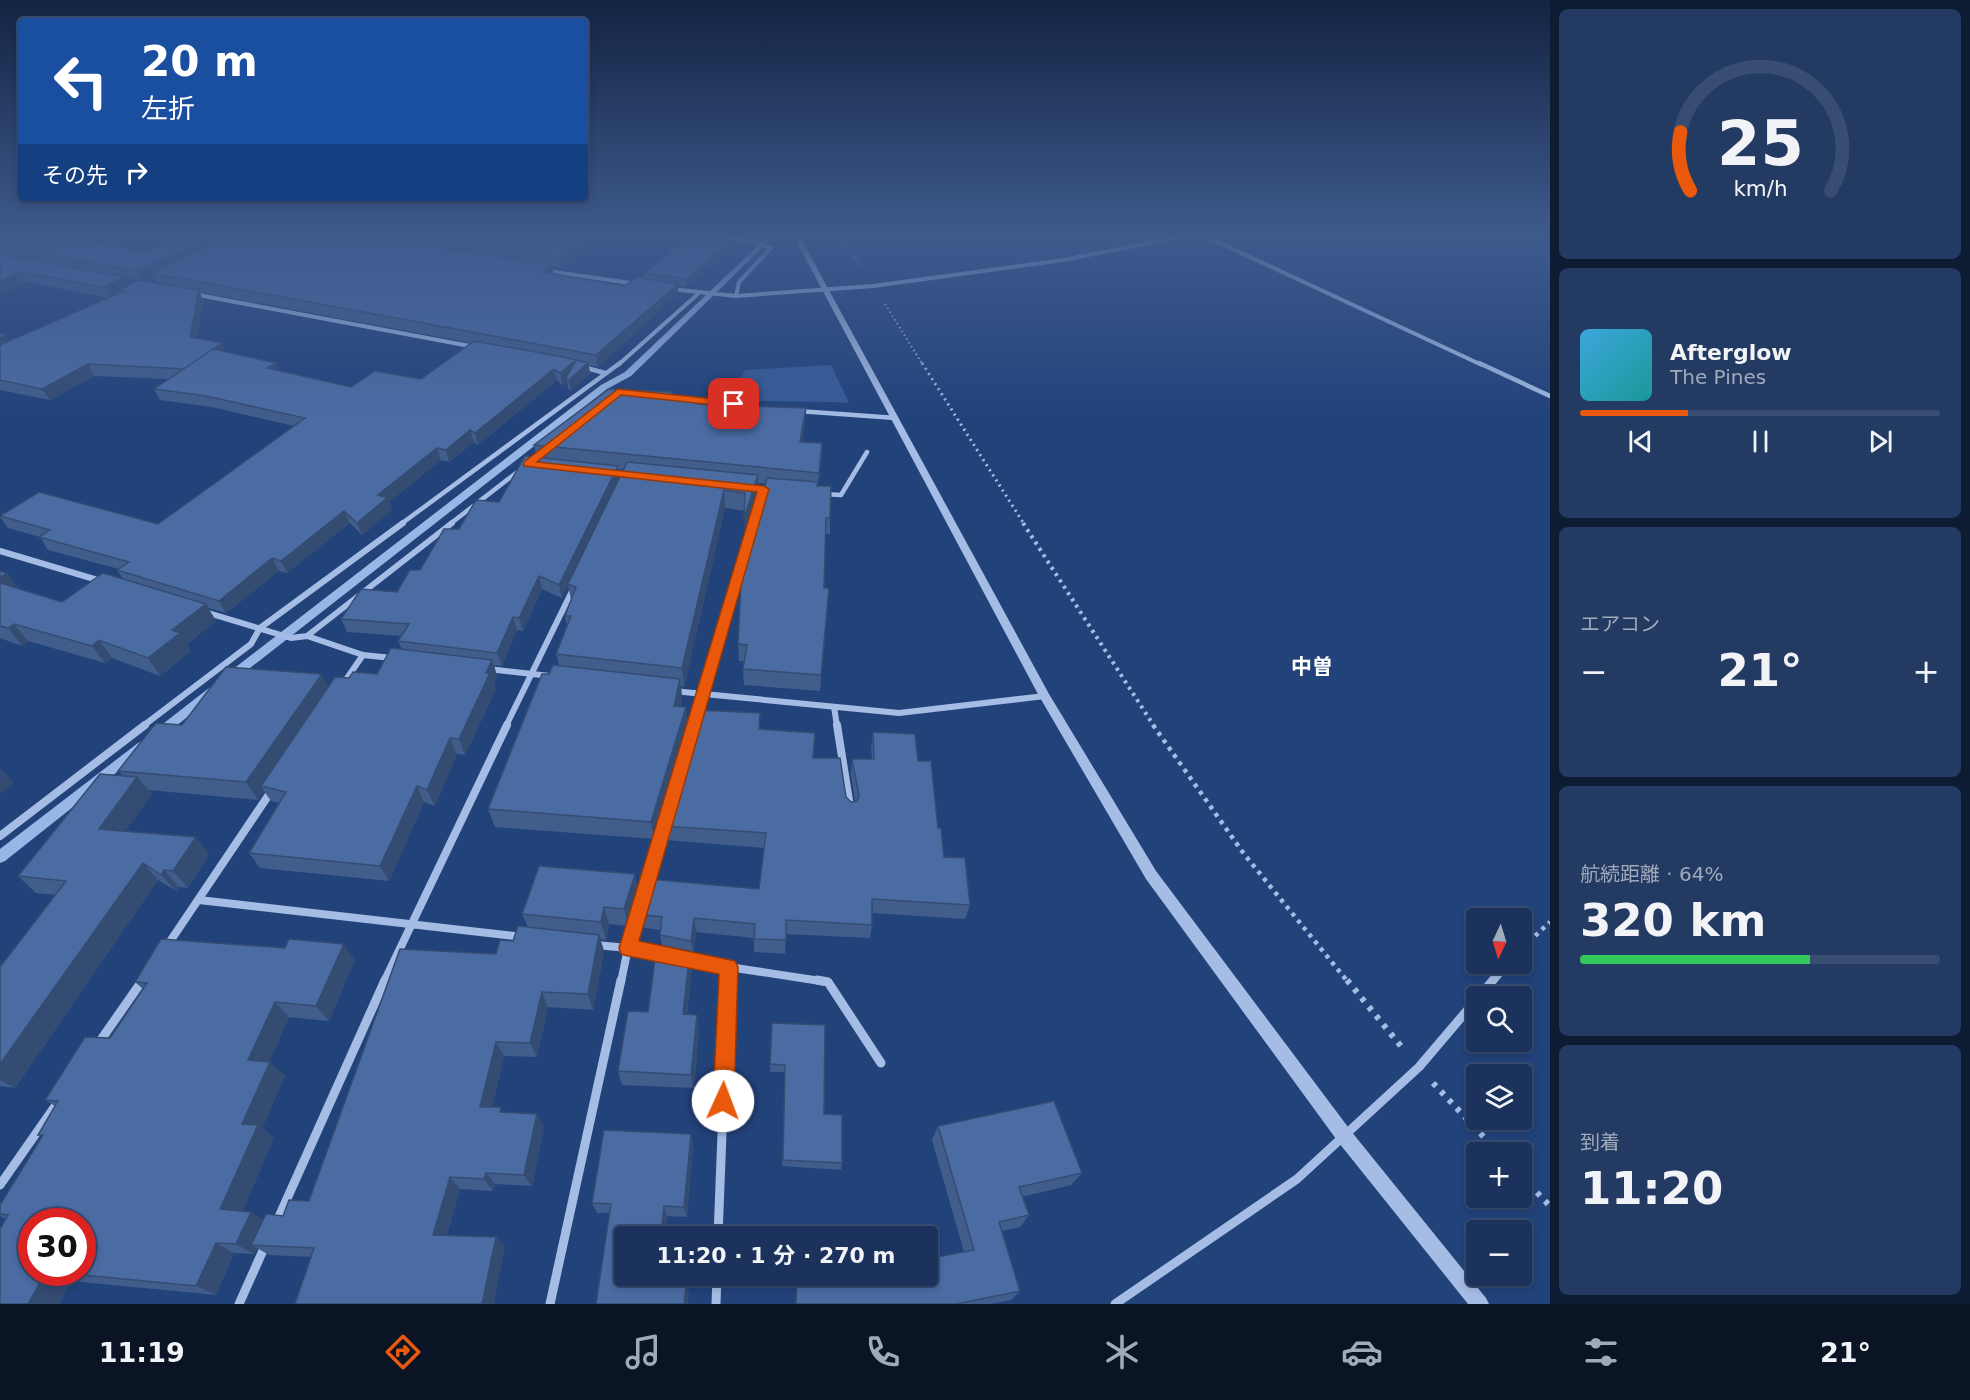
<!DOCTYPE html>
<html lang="ja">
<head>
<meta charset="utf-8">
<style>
  body { margin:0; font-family:"DejaVu Sans","Noto Sans JP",sans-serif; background:#233a62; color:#f1f3f6; height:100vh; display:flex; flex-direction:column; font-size:22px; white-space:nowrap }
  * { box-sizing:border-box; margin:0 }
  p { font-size:20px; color:#9faabb }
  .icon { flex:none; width:33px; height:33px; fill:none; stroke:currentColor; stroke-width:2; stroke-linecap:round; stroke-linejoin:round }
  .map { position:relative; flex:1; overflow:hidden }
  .side { display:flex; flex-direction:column; gap:9px; padding:9px; background:#0e1c33; width:420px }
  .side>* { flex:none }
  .banner { position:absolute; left:18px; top:18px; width:570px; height:183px; border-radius:6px; box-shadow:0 3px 9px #0003,0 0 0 2px #384d72; background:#1a4fa0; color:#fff; overflow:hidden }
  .needle { width:39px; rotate:184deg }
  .fabs { position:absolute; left:1466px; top:908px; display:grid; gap:12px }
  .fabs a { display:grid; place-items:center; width:66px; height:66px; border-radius:6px; background:#1a325c; box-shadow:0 3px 9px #0003,0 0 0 2px #384d72; font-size:30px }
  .speed { position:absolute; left:18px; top:1208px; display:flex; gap:12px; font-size:30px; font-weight:700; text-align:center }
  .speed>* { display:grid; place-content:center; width:78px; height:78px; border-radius:50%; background:#1a325c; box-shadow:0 3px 9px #0003,0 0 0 2px #384d72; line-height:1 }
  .speed .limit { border:9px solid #d22; background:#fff; color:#111 }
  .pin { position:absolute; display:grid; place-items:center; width:51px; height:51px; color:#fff; margin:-26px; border-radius:12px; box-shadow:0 3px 9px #0006 }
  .me { position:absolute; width:66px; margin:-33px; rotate:2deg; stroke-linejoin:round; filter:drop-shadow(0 0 4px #0008) }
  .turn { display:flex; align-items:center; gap:21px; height:126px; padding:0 24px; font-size:27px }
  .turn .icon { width:78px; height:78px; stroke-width:2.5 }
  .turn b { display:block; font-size:42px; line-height:51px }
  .then { display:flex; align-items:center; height:57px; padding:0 24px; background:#0003; gap:12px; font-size:22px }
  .big { font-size:45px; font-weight:700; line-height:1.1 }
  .side .widget { flex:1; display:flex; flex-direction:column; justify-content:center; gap:9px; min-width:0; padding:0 21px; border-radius:9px; background:#233a62 }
  .side .dial { align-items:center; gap:0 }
  .dial svg { height:156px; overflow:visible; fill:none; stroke:#384d72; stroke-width:7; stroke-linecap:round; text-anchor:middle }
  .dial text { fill:#f1f3f6; stroke:none }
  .song { display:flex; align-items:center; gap:18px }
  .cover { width:72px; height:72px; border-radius:9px; background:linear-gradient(135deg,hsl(200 70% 55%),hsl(180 70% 35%)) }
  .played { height:6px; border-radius:3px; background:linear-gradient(90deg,#ea580c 30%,#384d72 30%) }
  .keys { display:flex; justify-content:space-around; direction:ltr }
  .heat { display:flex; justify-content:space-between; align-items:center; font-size:33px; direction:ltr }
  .charge { height:9px; border-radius:4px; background:linear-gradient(90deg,#34c759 64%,#384d72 0) }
  .trip { position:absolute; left:614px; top:1226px; width:324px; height:60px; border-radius:6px; background:#1a325c; box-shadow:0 3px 9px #0003,0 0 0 2px #384d72; font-weight:700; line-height:60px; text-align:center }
  .dock { display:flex; height:96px; justify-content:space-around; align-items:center; background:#0a1425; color:#9faabb }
  .dock .icon { width:42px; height:42px }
  .dock .on { color:#ea580c }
  .dock b { font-size:27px; color:#f1f3f6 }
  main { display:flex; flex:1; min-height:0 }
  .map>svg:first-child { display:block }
  .green { fill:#355b98 }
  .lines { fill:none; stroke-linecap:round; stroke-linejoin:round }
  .stream { fill:#99b7e6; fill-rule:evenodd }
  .path-far4 { stroke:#a5bde5; stroke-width:2; stroke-dasharray:1.5 3; stroke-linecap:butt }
  .path-far3 { stroke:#a5bde5; stroke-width:3; stroke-dasharray:2 4; stroke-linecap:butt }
  .path-far2 { stroke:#a5bde5; stroke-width:4; stroke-dasharray:3 4.5; stroke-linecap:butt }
  .path-far1 { stroke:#a5bde5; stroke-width:4.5; stroke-dasharray:4 5; stroke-linecap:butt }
  .path { stroke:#a5bde5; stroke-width:6; stroke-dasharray:4.5 7; stroke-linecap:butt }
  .minor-far4 { stroke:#a5bde5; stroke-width:4 }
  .minor-far3 { stroke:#a5bde5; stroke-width:4.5 }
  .minor-far2 { stroke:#a5bde5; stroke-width:6 }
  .minor-far1 { stroke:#a5bde5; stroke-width:8 }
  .minor { stroke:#a5bde5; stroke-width:9 }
  .tertiary { fill:#a5bde5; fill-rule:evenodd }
  .wall { fill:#405d8c; fill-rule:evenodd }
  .shaded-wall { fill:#344c72 }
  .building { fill:#4b6ca3; stroke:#344c72; stroke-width:1.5 }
  .route { fill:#ea580c; stroke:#983908; stroke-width:1.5 }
  .labels { text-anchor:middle; stroke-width:6; stroke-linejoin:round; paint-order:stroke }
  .neighbourhood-label { font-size:21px; font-weight:bold; fill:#fff; stroke:#22427a }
</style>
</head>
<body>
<main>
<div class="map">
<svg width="1550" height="1304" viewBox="0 0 1550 1304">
  <rect width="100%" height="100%" fill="#22427a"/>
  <path class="green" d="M831 365 849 403C808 400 769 403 728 399L745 370Z"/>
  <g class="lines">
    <path class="stream" d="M763 237H769L770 240 631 376 607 389 236 679H228L227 676 228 673 601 385 625 372 764 240Z
      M213 687 217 688 218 691 217 694 163 736H155L153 733 155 730 209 688Z
      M142 741 146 743 148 746 146 749 5 861 0 863V849L138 743Z"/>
    <path class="path-far4" d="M842 237 860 266
      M885 304 923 365"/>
    <path class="path-far3" d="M922 363 1024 524"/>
    <path class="path-far2" d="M1023 523 1154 726"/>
    <path class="path-far1" d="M1153 725 1244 854 1348 982
      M1522 948 1550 922"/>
    <path class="path" d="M1347 980 1404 1050
      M1433 1083 1498 1152
      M1521 1176 1550 1206"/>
    <path class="minor-far4" d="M726 237 754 241
      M1207 237 1482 365
      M547 271 638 284
      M671 289 736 296 873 286 1063 260 1180 237
      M193 294 475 347
      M736 296 739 282 771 248 756 243 753 237
      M618 365 699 293"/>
    <path class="minor-far3" d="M1479 363 1550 396
      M583 367 605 373
      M667 397 755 406
      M798 411 896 418
      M823 494 841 495 867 452
      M401 524 620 363
      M450 524 520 470
      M754 524 764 489 771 490"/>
    <path class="minor-far2" d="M0 551 101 581
      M205 612 291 638 307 636 363 655 392 658
      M307 636 452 523
      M488 669 550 676
      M343 684 363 655
      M673 691 899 713 1045 696
      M834 707 837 726
      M143 726 251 644 260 628 403 523
      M506 726 573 589
      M694 726 754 523"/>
    <path class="minor-far1" d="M837 725 850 807
      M0 836 145 725
      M646 887 694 725
      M199 900 523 937
      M596 945 628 948 639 908
      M167 946 272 790
      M683 958 729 967 728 982
      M729 967 827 982
      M384 982 507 725
      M621 982 628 948 664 955
      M1492 982 1508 963"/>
    <path class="minor" d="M817 980 828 982 881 1063
      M1480 996 1493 980
      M98 1044 142 981
      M0 1185 58 1102
      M277 1221 385 980
      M718 1236 728 980
      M239 1304 265 1246
      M550 1304 621 980
      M716 1304 717 1275
      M1115 1304 1297 1179 1419 1067 1476 1000"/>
    <path class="tertiary" d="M794 237H800L1049 694 1156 871 1351 1131 1486 1298 1489 1304H1468L1339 1143 1146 879 1039 696Z"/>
  </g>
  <path class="wall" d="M0 237 146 251 176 237H592L593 243 562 268 552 266 553 274 625 286 645 279V273L729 241V248L686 287 678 286V294L598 367 589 365 590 374 571 391 568 389 567 381 562 385 557 380 478 445 474 442 449 462 441 460 389 502 392 510 362 535 350 523 287 573 279 571 226 613 208 608 216 621 187 644 191 651 160 676 112 658 105 663 28 641 22 646 0 638V571L7 573 19 589 62 602 123 579 117 570 119 569 48 550 40 537 8 528 0 517V515L158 524 294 426 212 407 160 400 154 389 168 379 94 376 50 400 0 390V333L5 334 9 341 109 298 27 282 0 294ZM153 277 156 283 145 281ZM126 278 137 280 129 284ZM199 292 471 343 421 379 351 387 279 371 226 352 197 338 203 301Z
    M673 400 805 422 802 442 822 443 818 486 830 518V534H825L824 588 828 605 820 691 744 685 743 669 744 661H739L738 644 766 483H758V493L745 536V511L725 508 684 687 681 686 682 697 680 706 686 707 688 725 654 839 495 827 488 809 549 674 559 665 556 654 567 626 565 616 571 600 568 585 562 598 542 589 523 631 517 630 502 666 494 665 497 676 494 683 496 689 465 755 457 754 435 806 424 802 389 881 260 868 249 853 279 803 271 801 264 791 258 800 148 790 152 794 125 831 196 837 209 854 188 888 179 887 176 891 158 880 15 1088 0 1086V967L56 895 36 893 18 876 123 776 118 771 182 725 328 687 349 678 377 674 402 649 398 641 402 636 347 632 341 619 397 592 420 570 459 529 499 502 537 457 534 445ZM619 469H623L620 477Z
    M760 729 814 758 851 802 855 801 851 774 852 759H872L871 747 873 732 918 761 938 828 944 857 970 905 965 919 872 913V925L870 938 786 934 785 954 754 952V938L696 932 693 954H690L692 966 687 1014 697 1015 699 1029 694 1088 622 1085 618 1071 648 1012 662 945 660 935V930L640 927 637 914 759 889 764 848 666 840 664 826Z
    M638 892 628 926 609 924 606 940 600 939 604 951 593 1010 548 1007 537 1057 504 1056 492 1107 505 1113 537 1114 544 1127 532 1186 495 1184 493 1191 460 1189 447 1235 496 1237 505 1247 311 1257 269 1255 257 1248 254 1254 234 1253 216 1295 71 1281 59 1304 6 1219 0 1216V1205L42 1137 38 1135 55 1106 45 1100 110 1038 143 989 135 982 355 960 329 1021 289 1017 269 1062 285 1076 262 1128 274 1138 242 1211 251 1212 263 1220 283 1216 309 1201 496 954 513 941 528 927 522 914Z
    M772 1023 824 1114 842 1163 841 1170 782 1166 785 1072H770Z
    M938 1126 1082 1173 1071 1185 1022 1197 1029 1215 1020 1227 1002 1231 1020 1291 1011 1300 990 1304H796V1275H927L964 1252 932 1140Z
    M691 1134 693 1146 687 1217 667 1216 660 1285 686 1286 689 1294 596 1304 610 1213H597L592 1203Z"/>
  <path class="shaded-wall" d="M210 237H235L152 273 153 277 143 281 138 271Z
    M587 237H592L593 243 562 268 561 258Z
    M729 241V248L686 287V279Z
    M552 265 554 275 542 272Z
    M21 272 27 282 0 294V281Z
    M125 277 131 287 118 290 119 293 110 298 104 287Z
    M678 284V294L598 367 596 355Z
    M199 290 203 301 195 348 190 337Z
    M5 334 12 346 0 352V337Z
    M222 343 227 354 185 368Z
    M576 360 566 378 567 381 562 385 560 373Z
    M276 363 280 374 267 368Z
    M588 363 590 374 571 391 569 380Z
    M88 364 94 376 50 400 42 389Z
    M554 369 557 380 478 445 475 433Z
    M806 408 805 422 800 457V442Z
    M470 430 474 442 449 462 446 450Z
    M822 443V458L818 489 819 473Z
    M437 448 441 460 389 502 392 510 362 535 357 523 378 495Z
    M618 466 620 478 568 584V585L562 598 559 585Z
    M758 475V493L745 536 744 518Z
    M724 490 725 508 684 687 682 668Z
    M344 511 350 523 287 573 281 561Z
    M272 558 279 571 226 613 219 601Z
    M7 573 20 590 0 588V577Z
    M539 576 542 589 523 631 519 618Z
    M829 588 828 605 820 691 821 675Z
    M206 604 216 621 187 644 191 651 160 676 148 658 172 630Z
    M513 617 517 630 502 666 497 653Z
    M14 624 28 641 22 646 8 628Z
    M99 640 112 658 105 663 92 646Z
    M492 660 497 676 494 683 496 689 465 755 459 739Z
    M322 674 331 692 261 786 264 791 258 800 246 782Z
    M680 679 682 697 676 724 674 706Z
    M686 707 688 725 654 839 651 822Z
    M450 738 457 754 435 806 427 790Z
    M0 768 14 783 0 794Z
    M137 777 152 794 115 845 99 829Z
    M417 786 424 802 389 881 380 866Z
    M196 837 209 854 188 888 173 871Z
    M143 863 158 880 15 1088 0 1080V1064Z
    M164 870 179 887 176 891 161 875Z
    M635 874 638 892 628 926 624 909Z
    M604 907 609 924 606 940 601 922Z
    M694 918 696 932 693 954 691 941Z
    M599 935 604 951 593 1010 588 994Z
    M344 944 355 960 329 1021 316 1006Z
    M690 951 692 966 685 1028 683 1014Z
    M542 992 548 1007 537 1057 530 1043Z
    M275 1002 289 1017 264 1074 248 1060Z
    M697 1015 699 1029 694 1088 691 1075Z
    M496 1042 504 1056 489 1120 480 1107Z
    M270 1062 285 1076 262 1128 274 1138 239 1220 220 1209 242 1124Z
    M537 1114 544 1127 532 1186 524 1175Z
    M691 1134 693 1146 687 1217 684 1207Z
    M486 1173 495 1184 493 1191 484 1179Z
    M450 1177 460 1189 444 1245 433 1235Z
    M664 1206 667 1216 665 1236H661Z
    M251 1212 268 1223 251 1245 257 1248 254 1254 236 1244Z
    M496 1237 505 1247 494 1304H482Z
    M216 1243 234 1253 216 1295 196 1286Z
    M46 1272 71 1281 59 1304H28Z
    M656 1275H661L659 1292 655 1285Z
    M686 1286 689 1294 688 1304H684Z"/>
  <path class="building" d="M0 237H61L146 251 176 237H210L138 271 0 247Z
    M227 237H370L552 265 542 272 625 286 636 277 678 284 596 355 152 273Z
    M425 237H587L561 258Z
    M688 237H711L729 241 686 279 645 273Z
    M0 254 125 277 104 287 21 272 0 281Z
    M139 280 199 290 190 337 222 343 185 368 213 349 276 363 267 368 351 387 375 371 421 379 474 341 563 357 588 363 569 380 566 378 576 360 560 373 554 369 475 433 470 430 446 450 437 448 378 495 387 498 357 523 344 511 281 561 272 558 219 601 117 570 129 562 39 537 50 530 0 516 39 492 158 524 305 418 206 396 154 389 184 369 88 364 42 389 0 380V345L124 291 118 290Z
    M609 389 672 392 669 400 698 401 697 404 806 408 800 442 822 443 819 473 534 445Z
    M525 456 618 466 559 585 539 576 519 618 513 617 497 653 398 641 409 624 341 619 361 589 397 592 410 570H420L444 529H459L476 500 499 502Z
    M627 462 758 475 744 518 745 493 724 490 682 668 556 654 571 616H565L576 587 568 584Z
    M767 478 818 482 817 486H831L830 518H826L824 588H829L821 675 743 669 747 645 738 644 742 564Z
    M0 571 7 573 0 577Z
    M103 573 206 604 172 630 180 633 148 658 99 640 92 646 14 624 8 628 0 626V583L62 602Z
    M391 648 492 660 486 673H490L459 739 450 738 427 790 417 786 380 866 249 853 286 792 261 786 335 677 349 678 353 672 377 674Z
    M553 665 680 679 674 706 686 707 651 822 488 809 542 674H549Z
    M226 667 322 674 246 782 118 771 156 723 182 725Z
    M698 710 760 713 759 729 815 733 813 758H840L846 797 851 802 857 801 859 796 852 759H874L873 732 915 734 918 761H931L938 828H941L944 857 965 858 970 905 872 899V925L786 920V940L754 939 755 924 694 918 691 941 660 935 662 917 637 914 648 879 759 889 766 833 664 826Z
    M100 774 137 777 99 829 196 837 173 871 164 870 161 875 143 863 0 1064V967L66 881 18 876Z
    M539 866 635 874 624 909 604 907 601 922 522 914Z
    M518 926 599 935 588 994 542 992 530 1043 496 1042 480 1107H501L500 1112 537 1114 524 1175 486 1173 484 1179 450 1177 433 1235 496 1237 482 1304H295L314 1248 251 1245 266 1214 283 1216 289 1200 309 1201 400 949 496 954 500 940 513 941Z
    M161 939 285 948 289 939 344 944 316 1006 275 1002 248 1060 270 1062 242 1124 258 1125 220 1209 251 1212 236 1244 216 1243 196 1286 52 1272H82V1221H32V1272H46L28 1304H0V1229L8 1215 0 1214V1205L43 1135H38L58 1101 45 1100 85 1037 110 1038 147 983 135 982Z
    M657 945 690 951 683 1014 697 1015 691 1075 618 1071 628 1011 648 1012Z
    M772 1023 825 1025 824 1114 842 1115V1163L783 1160 785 1065 770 1064Z
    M1054 1101 1082 1173 1019 1187 1029 1215 999 1222 1020 1291 956 1304H796L797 1275H927V1259L974 1250 938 1126Z
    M604 1130 691 1134 684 1207 664 1206 661 1236H624V1275H656L655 1285 686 1286 684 1304H596L611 1204 592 1203Z
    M819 1232 881 1234V1236H819Z"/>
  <linearGradient id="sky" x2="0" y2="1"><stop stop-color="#132443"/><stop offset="0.56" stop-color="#3e5a8d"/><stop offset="1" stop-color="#3e5a8d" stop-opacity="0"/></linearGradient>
  <rect width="1550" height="420" fill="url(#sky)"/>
  <path class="route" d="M618 389 734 401 739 404 734 407 621 395 537 462 764 486 769 489 639 941 735 961 738 967 734 1101 731 1109 723 1112 716 1109 713 1101 719 974 628 956 621 954 619 948 757 492 524 466V462Z"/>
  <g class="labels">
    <g class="neighbourhood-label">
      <text x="1312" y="674">中曽</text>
    </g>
  </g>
</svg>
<div class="fabs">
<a><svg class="needle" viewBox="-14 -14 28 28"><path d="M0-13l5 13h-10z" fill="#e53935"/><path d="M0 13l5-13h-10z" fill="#9faabb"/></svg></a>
<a><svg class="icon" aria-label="search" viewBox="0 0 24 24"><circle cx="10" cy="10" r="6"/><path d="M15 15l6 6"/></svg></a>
<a><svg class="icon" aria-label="layers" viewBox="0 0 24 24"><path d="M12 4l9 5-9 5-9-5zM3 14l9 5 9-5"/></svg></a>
<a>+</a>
<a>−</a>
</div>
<div class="speed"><div class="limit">30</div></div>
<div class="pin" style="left:734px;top:404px;background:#d93025"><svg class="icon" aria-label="arrive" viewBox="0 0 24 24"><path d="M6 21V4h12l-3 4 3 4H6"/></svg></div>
<svg class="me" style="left:723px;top:1101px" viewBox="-20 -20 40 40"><circle r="19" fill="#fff"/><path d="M0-13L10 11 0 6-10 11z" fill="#ea580c"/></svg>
<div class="trip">11:20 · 1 分 · 270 m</div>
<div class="banner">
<div class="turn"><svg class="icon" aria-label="left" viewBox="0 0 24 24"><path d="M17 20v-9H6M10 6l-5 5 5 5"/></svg><div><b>20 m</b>左折</div></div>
<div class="then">その先<svg class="icon" aria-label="right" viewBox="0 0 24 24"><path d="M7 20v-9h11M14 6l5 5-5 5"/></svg></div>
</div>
</div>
<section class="side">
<div class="widget dial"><svg viewBox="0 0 100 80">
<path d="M14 69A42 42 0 1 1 86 69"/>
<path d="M14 69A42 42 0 0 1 9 39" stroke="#ea580c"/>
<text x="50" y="56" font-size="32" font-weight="700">25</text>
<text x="50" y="72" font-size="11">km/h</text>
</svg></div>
<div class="widget">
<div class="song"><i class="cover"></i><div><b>Afterglow</b><p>The Pines</p></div></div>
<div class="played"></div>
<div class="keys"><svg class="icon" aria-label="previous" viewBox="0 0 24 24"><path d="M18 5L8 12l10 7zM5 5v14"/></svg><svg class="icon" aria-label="pause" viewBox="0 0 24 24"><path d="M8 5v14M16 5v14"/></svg><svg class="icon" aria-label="next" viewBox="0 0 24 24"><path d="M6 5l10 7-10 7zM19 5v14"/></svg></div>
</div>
<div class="widget"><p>エアコン</p>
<div class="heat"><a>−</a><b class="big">21°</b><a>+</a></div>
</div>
<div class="widget"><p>航続距離 · 64%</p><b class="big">320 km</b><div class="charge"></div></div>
<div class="widget"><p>到着</p><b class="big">11:20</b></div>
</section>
</main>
<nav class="dock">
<b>11:19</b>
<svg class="icon on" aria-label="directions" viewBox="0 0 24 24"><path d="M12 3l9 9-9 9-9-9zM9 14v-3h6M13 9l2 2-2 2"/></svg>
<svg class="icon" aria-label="music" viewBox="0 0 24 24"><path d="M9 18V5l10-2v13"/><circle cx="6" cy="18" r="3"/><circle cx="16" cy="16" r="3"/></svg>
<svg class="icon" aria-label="phone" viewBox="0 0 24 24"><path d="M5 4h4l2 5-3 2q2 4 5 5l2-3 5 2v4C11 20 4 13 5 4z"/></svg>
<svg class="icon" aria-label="climate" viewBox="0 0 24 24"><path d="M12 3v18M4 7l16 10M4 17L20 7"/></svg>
<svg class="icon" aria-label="car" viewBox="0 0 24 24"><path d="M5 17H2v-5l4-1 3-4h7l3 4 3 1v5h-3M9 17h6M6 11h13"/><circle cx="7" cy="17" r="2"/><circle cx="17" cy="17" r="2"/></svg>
<svg class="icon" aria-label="filters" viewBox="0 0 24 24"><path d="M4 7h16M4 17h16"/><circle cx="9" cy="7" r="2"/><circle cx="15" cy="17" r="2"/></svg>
<b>21°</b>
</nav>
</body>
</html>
